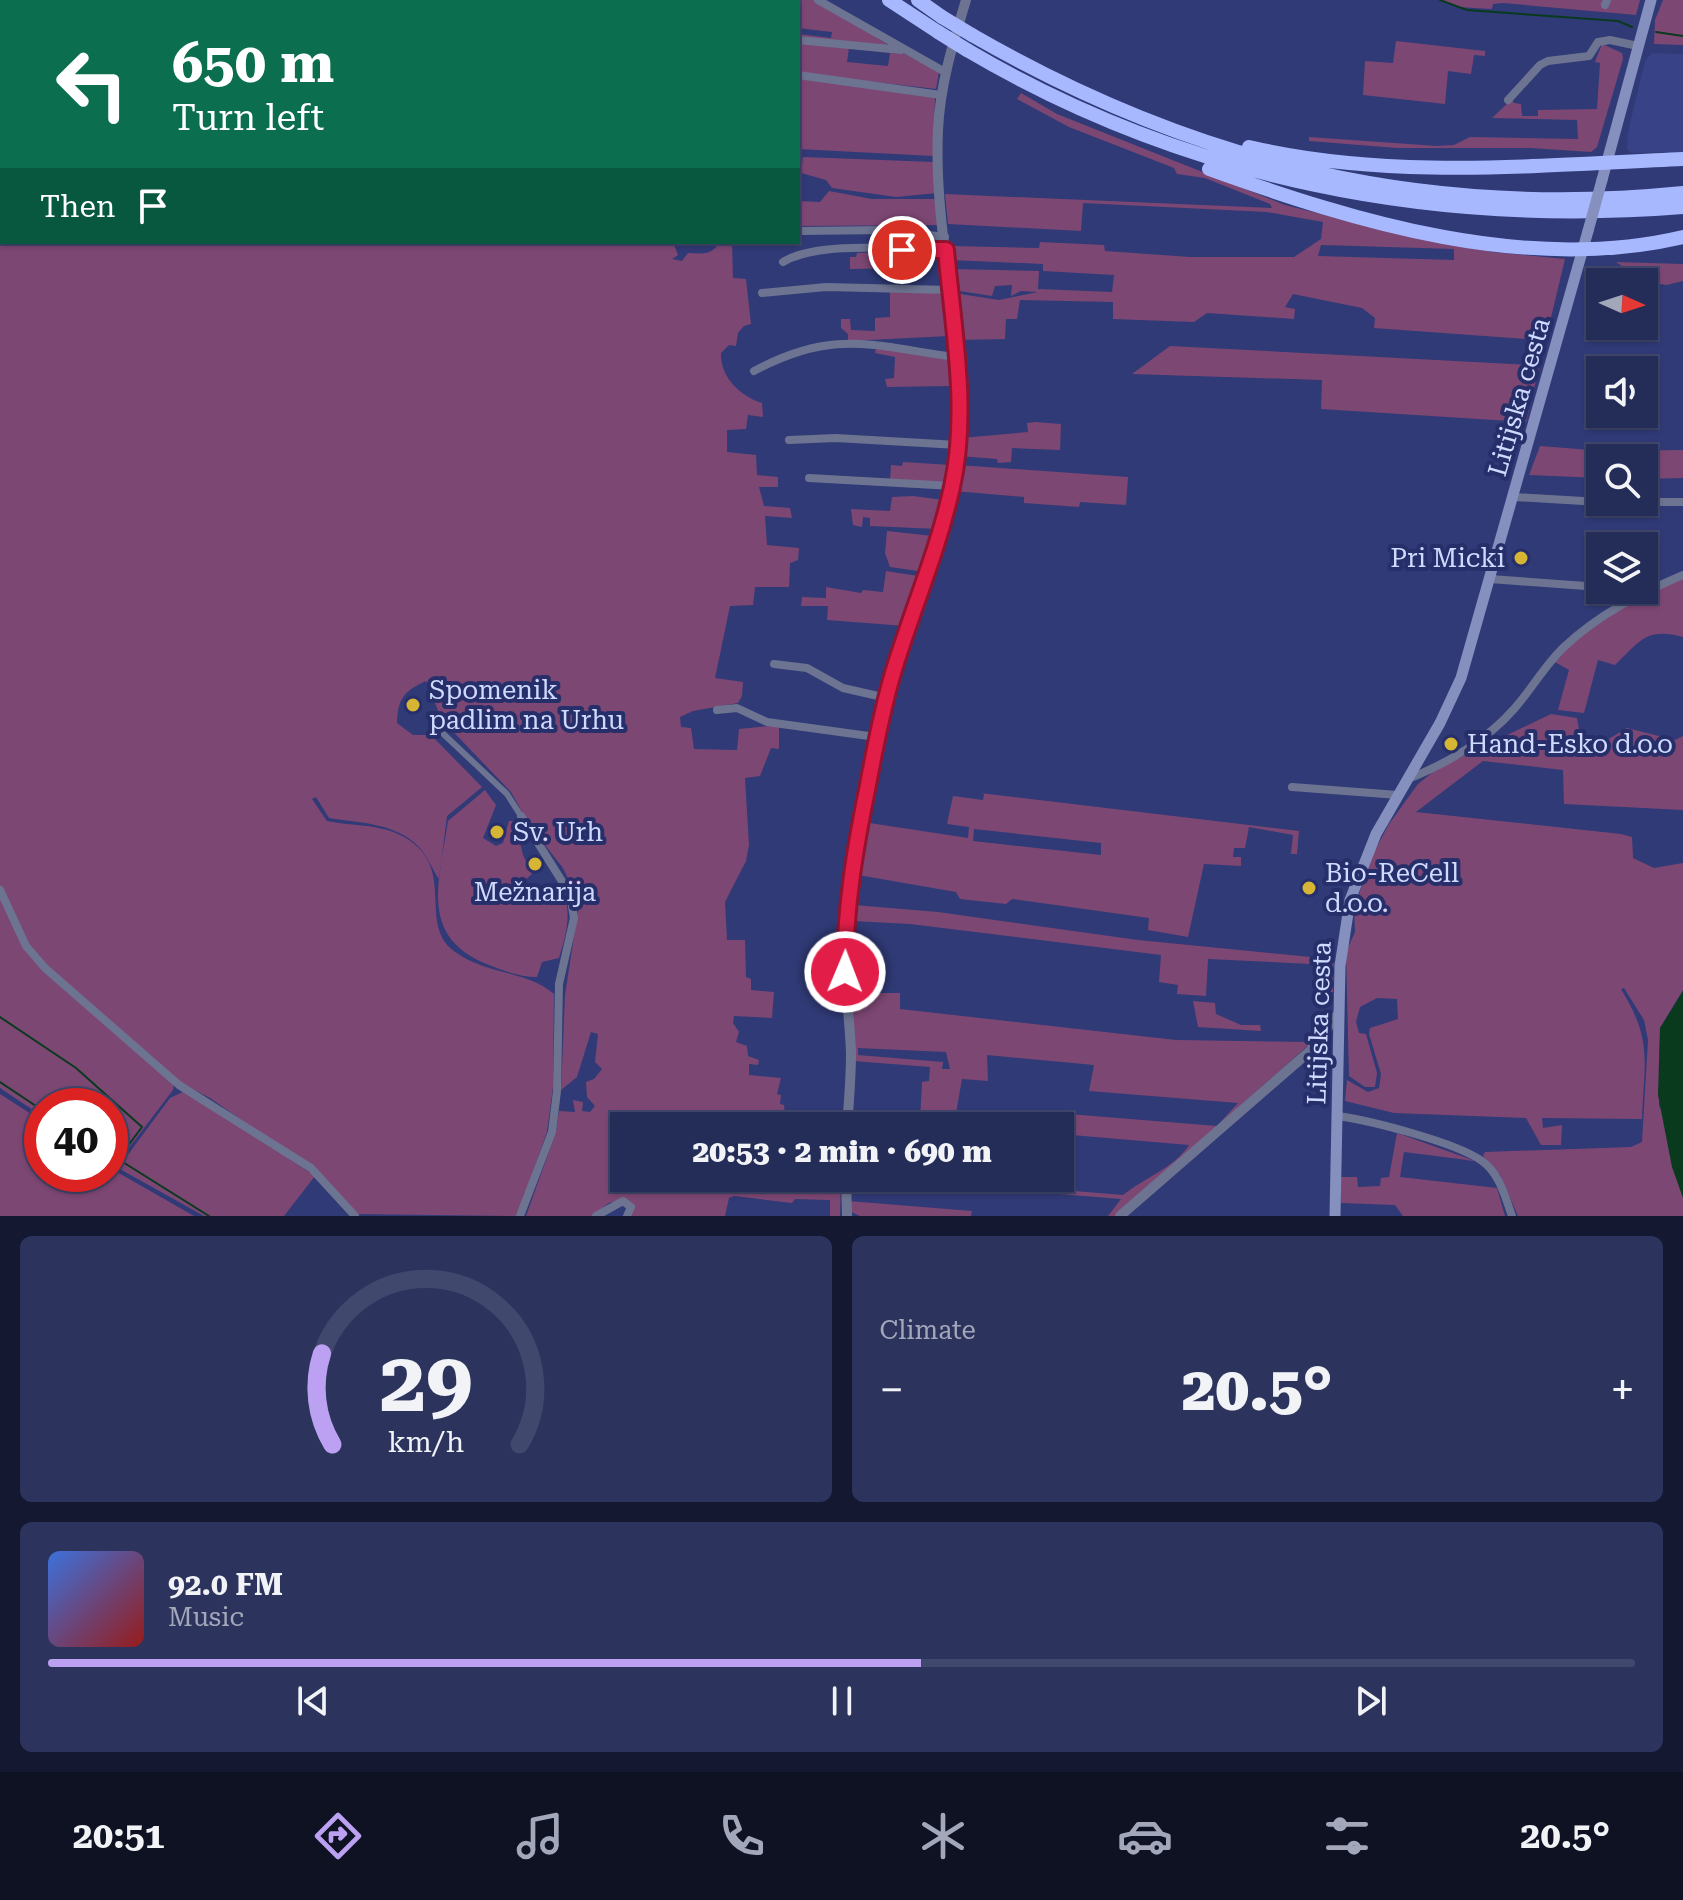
<!DOCTYPE html>
<html lang="en">
<head>
<meta charset="utf-8">
<style>
  body { margin:0; font-family:"Roboto Serif",serif; background:#2c345e; color:#f1f3f6; height:100vh; display:flex; flex-direction:column; font-size:30px; white-space:nowrap }
  * { box-sizing:border-box; margin:0 }
  p { font-size:26px; color:#a3a7ba }
  .icon { flex:none; width:44px; height:44px; fill:none; stroke:currentColor; stroke-width:2; stroke-linecap:round; stroke-linejoin:round }
  .map { position:relative; height:1216px; overflow:hidden }
  .panel { display:flex; flex-direction:column; gap:20px; padding:20px; background:#141830; flex:1 }
  .panel>* { flex:none }
  .banner { position:absolute; left:0px; top:0px; width:800px; height:244px; box-shadow:0 2px 6px #0004,0 0 0 2px #41486e; background:#0b6e4f; color:#fff; overflow:hidden }
  .needle { width:52px; rotate:93deg }
  .tools { position:absolute; left:1586px; top:268px; display:grid; gap:16px }
  .tools a { display:grid; place-items:center; width:72px; height:72px; border-radius:0px; background:#242c58; box-shadow:0 2px 6px #0004,0 0 0 2px #41486e; font-size:40px }
  .speed { position:absolute; left:24px; top:1088px; display:flex; gap:16px; font-size:40px; font-weight:700; text-align:center }
  .speed>* { display:grid; place-content:center; width:104px; height:104px; border-radius:50%; background:#242c58; box-shadow:0 2px 6px #0004,0 0 0 2px #41486e; line-height:1 }
  .speed .limit { border:12px solid #d22; background:#fff; color:#111 }
  .pin { position:absolute; display:grid; place-items:center; width:68px; height:68px; color:#fff; margin:-34px; border:4px solid #fff; border-radius:50%; box-shadow:0 2px 8px #0007 }
  .me { position:absolute; width:88px; margin:-44px; rotate:1deg; stroke-linejoin:round; filter:drop-shadow(0 0 6px #0008) }
  .turn { display:flex; align-items:center; gap:28px; height:168px; padding:0 40px; font-size:36px }
  .turn .icon { width:104px; height:104px; stroke-width:2.5 }
  .turn b { display:block; font-size:56px; line-height:68px }
  .then { display:flex; align-items:center; height:76px; padding:0 40px; background:#0003; gap:16px; font-size:30px }
  .big { font-size:60px; font-weight:800; line-height:1.1 }
  .panel .widget { flex:1; display:flex; flex-direction:column; justify-content:center; gap:12px; min-width:0; padding:0 28px; border-radius:12px; background:#2c345e }
  .panel .dial { align-items:center; gap:0 }
  .dial svg { height:208px; overflow:visible; fill:none; stroke:#41486e; stroke-width:7; stroke-linecap:round; text-anchor:middle }
  .dial text { fill:#f1f3f6; stroke:none }
  .song { display:flex; align-items:center; gap:24px }
  .cover { width:96px; height:96px; border-radius:12px; background:linear-gradient(135deg,hsl(220 70% 55%),hsl(0 70% 35%)) }
  .played { height:8px; border-radius:4px; background:linear-gradient(90deg,#bca0f2 55%,#41486e 55%) }
  .keys { display:flex; justify-content:space-around; direction:ltr }
  .heat { display:flex; justify-content:space-between; align-items:center; font-size:44px; direction:ltr }
  .panel .tiles { flex:1; display:grid; gap:20px; grid-template-columns:1fr 1fr }
  .widget:last-child { grid-column:span 2 }
  .trip { position:absolute; left:610px; top:1112px; width:464px; height:80px; border-radius:0px; background:#242c58; box-shadow:0 2px 6px #0004,0 0 0 2px #41486e; font-weight:800; line-height:80px; text-align:center }
  .tab-bar { display:flex; height:128px; justify-content:space-around; align-items:center; background:#0e1223; color:#a3a7ba }
  .tab-bar .icon { width:56px; height:56px }
  .tab-bar .active { color:#bca0f2 }
  .tab-bar b { font-size:36px; color:#f1f3f6 }
  .map>svg:first-child { display:block }
  .built { fill:#384387 }
  .green { fill:#7d4774; fill-rule:evenodd }
  .water { fill:#093a1e }
  .lines { fill:none; stroke-linecap:round; stroke-linejoin:round }
  .stream { stroke:#093a1e; stroke-width:2 }
  .pedestrian { stroke:#6d7491; stroke-width:6 }
  .minor { stroke:#6d7491; stroke-width:8 }
  .tertiary { stroke:#6d7491; stroke-width:10 }
  .secondary { stroke:#8590be; stroke-width:11 }
  .motorway { stroke:#a7b8ff; stroke-width:14 }
  .secondary-bridge { stroke:#8590be; stroke-width:11 }
  .motorway-bridge { stroke:#a7b8ff; stroke-width:14 }
  .route-casing { stroke:#92132f; stroke-width:20 }
  .route { stroke:#e11d48; stroke-width:14 }
  .poi-dot { fill:#d6b534; stroke:#272f6a; stroke-width:3 }
  .labels { text-anchor:middle; stroke-width:8; stroke-linejoin:round; paint-order:stroke }
  .street-label { font-size:26px; fill:#d0dafe; stroke:#272f6a }
  .poi-label { font-size:26px; fill:#d0dafe; stroke:#272f6a; text-anchor:start }
</style>
</head>
<body>
<div class="map">
<svg width="1683" height="1216" viewBox="0 0 1683 1216">
  <rect width="100%" height="100%" fill="#303a76"/>
  <path class="built" d="M1652 53 1683 54V152L1632 153 1627 149 1628 132 1645 61Z"/>
  <path class="green" d="M0 0H671L2 2V242H673L678 255 672 259 682 261 688 253C701 254 714 255 719 242H732L733 278 746 279 751 324 744 326 738 333 736 346 729 345 721 353C720 377 740 396 762 403L763 417 748 415 746 429 727 430V452L756 455 757 475 778 477V487H759L764 506 790 508 792 518 765 516 767 545 799 548 798 560 790 563 789 587H755L753 605 730 606 715 678 743 682 742 696 738 703 693 711 680 717 681 727 691 728 694 749 737 750 739 729 779 725V749L771 748 760 776 745 778 749 845 746 861 725 902 727 940H745L746 977 751 979V990L774 992 772 1018 734 1016 733 1023 739 1032 736 1042 747 1046 748 1056 759 1060 758 1065 749 1064V1075L781 1078 777 1094 781 1095 780 1104 784 1105 785 1115H746L743 1126H624V1165L621 1168 624 1178H766L770 1181 841 1178 840 1216H830V1200L795 1199 792 1203 734 1196 729 1198 725 1216H630L624 1199 609 1203 592 1216H526L556 1132 559 1111 575 1112 573 1100 583 1102 582 1111 590 1112 595 1106 587 1097 586 1082 594 1079 602 1069 595 1062 598 1034 591 1032 577 1077 561 1090 565 995 578 910 575 893 563 868 530 826 511 792 442 720 426 681C404 691 398 698 397 723L413 735H431L482 787 447 816 439 879C433 871 428 856 419 847 396 823 360 823 329 818L316 797 312 799 327 821C350 826 379 824 400 835 460 864 416 923 454 951 485 975 526 970 554 994L553 1087 547 1132 517 1216 356 1214 325 1178 210 1098 181 1083 34 954 0 886Z
    M795 0H815L890 46 798 38V34L831 38 832 32 798 28Z
    M1442 0H1604L1601 7 1607 8 1610 0H1640L1636 15 1503 3 1493 4 1492 9 1458 7Z
    M1663 0H1683V45L1654 44 1655 20Z
    M1396 41 1485 51V56L1474 55 1471 74 1448 71 1445 104 1363 95 1365 61 1393 63Z
    M798 42 849 48 847 62 888 66 890 53 905 54 939 72 936 89 798 73Z
    M1602 44 1622 53 1623 59 1597 147 1591 152 1530 148H1397L1309 141V137L1437 146 1454 145 1470 137 1578 139 1577 120 1492 118 1512 99 1514 103 1521 104 1522 116H1538V110L1597 109 1600 63 1595 62Z
    M798 77 935 98 933 156 798 149Z
    M1021 93 1057 114 1285 205 1421 239 1492 252 1565 259 1526 422 1321 409 1322 380 1132 374 1170 346 1532 365 1541 346 1538 340 1374 328 1375 318 1362 308 1293 294 1285 307 1295 309 1294 319 1207 313 1194 322 1113 319V302L1020 300 1017 319H1006L1005 339 958 340 954 293 999 300 1038 292 1021 291 1011 296 1012 285 995 286 992 296 953 290 951 269 1039 271 1038 289 1112 292 1114 275 1043 271V264L951 260 950 246 1039 248 1040 242 1104 245 1105 251 1190 257H1294L1321 239 1323 222 1267 212 1083 203 1081 231 948 224 945 194 1272 208 1270 204 1205 178 1177 174 1174 168 1069 127 1017 99ZM1321 245 1454 249V260L1318 256Z
    M803 157 934 162 937 193 896 197 832 188 826 180 801 173Z
    M829 191 872 199H938L941 225 798 226V201L820 202Z
    M909 251 908 268 850 269V257H856L857 253Z
    M1616 262 1683 264V281L1667 285 1645 282Z
    M890 289 947 294 949 336 848 341V334L841 328V319H850L851 330 875 331V318L890 317Z
    M876 348 947 358 952 361 951 386 887 387 885 379 894 378 895 357 875 353Z
    M1035 422 1061 424 1060 450 1012 448 1011 462 998 463 997 459 959 456 960 448H968L960 446 961 438 1028 432 1027 423Z
    M1540 446 1603 451 1683 450V478L1644 479V458H1600V478L1529 475Z
    M903 462 951 465 949 482 890 481 891 465 902 466Z
    M958 465 1128 477 1126 505 1080 502 1079 507 1024 503V497L954 491Z
    M913 496 944 500 938 529 870 526V518L863 517 862 527 853 525 851 509 890 511 892 497Z
    M887 531 933 536 936 540 925 572 890 567 885 553Z
    M886 571 918 576 922 580 905 626 827 620 828 606H801L802 597 826 598V587L861 593 863 590 883 592Z
    M1683 577V637C1646 627 1640 641 1615 665L1598 660 1584 713 1558 710 1569 670 1553 661 1600 619Z
    M1551 714 1577 718 1579 729 1592 749 1627 728 1675 740 1683 736V810L1564 804 1563 770 1483 761 1416 812 1621 834 1632 837 1633 858 1654 868 1683 863V990L1660 1028 1659 1106 1666 1119 1683 1189V1216H1518L1500 1175 1483 1156 1485 1152 1631 1147 1642 1142 1648 1040 1644 1020 1624 988 1621 989C1653 1041 1644 1061 1642 1119L1542 1118 1543 1128 1562 1125 1561 1145H1541L1526 1118 1394 1113 1345 1101 1347 1080 1368 1092 1379 1088 1381 1074 1369 1034 1370 1028 1398 1019 1397 999 1377 998 1360 1007 1356 1022 1359 1033 1366 1034 1377 1073 1375 1087H1365L1349 1076 1346 952 1355 932 1354 908 1373 854 1389 824 1418 784 1438 768Z
    M485 790 496 805 483 838 496 846 503 843 509 821H515L523 855 532 874 524 881 533 895 544 888 547 892 562 886C572 913 567 932 559 958L542 962 537 977C521 977 504 971 489 965 418 938 439 881 448 821Z
    M980 793 1299 831 1297 854H1291L1293 835 1249 827 1245 848H1234L1233 857H1241V866L1204 864 1188 937 1148 930 1149 918 1012 899 1006 904 960 899 956 892 858 875 854 905 938 912 1138 940 1331 959 1334 950 1333 992H1330L1331 965 1208 959 1206 996 1177 994 1178 985 1159 982 1161 955 910 924 853 921 852 950C840 931 858 847 863 822L968 838 969 827 947 824 953 796 983 800 984 794ZM974 829 1101 843V855L973 841Z
    M0 895 20 940 174 1084 173 1090 115 1166 110 1162V1106H42V1116L0 1088Z
    M859 993H900V1009L1176 1040 1312 1042 1115 1216H1108L1121 1199 865 1178H914L1123 1195C1144 1178 1174 1168 1189 1145L1060 1134V1126H933L932 1122 920 1121 922 1082 929 1081 930 1067 853 1061 851 995ZM858 1048 946 1052 950 1069H942L943 1062 858 1055ZM987 1055 1094 1065 1089 1091 1238 1103 1217 1126 1056 1113 1054 1122 956 1113 962 1079 988 1081Z
    M1193 1001 1215 1003 1216 1014 1241 1025H1260L1261 1031 1198 1027Z
    M187 1090 315 1176 284 1216H204L118 1168 170 1098Z
    M0 1094 42 1121V1174H110V1168L194 1216H0Z
    M1397 1133 1475 1161 1404 1152 1400 1177 1497 1188 1505 1216H1403L1395 1205 1341 1203 1340 1177H1357L1358 1187 1380 1186 1381 1178 1389 1177Z
    M848 1201 972 1211 971 1216H860L851 1212Z"/>
  <path class="water" d="M1683 991V1198L1672 1167 1658 1095 1660 1028Z"/>
  <g class="lines">
    <path class="stream" d="M1440 0 1467 10 1618 21 1632 27
      M1656 32 1683 36
      M0 1017 76 1068 142 1127 118 1159
      M0 1082 42 1110
      M110 1154 209 1216"/>
    <path class="pedestrian" d="M436 727 507 794 521 816"/>
    <path class="minor" d="M818 0 945 72
      M704 2 706 0
      M747 2 752 0
      M1605 5 1607 0
      M798 40 901 50
      M798 75 941 95
      M1508 100 1540 65 1548 61 1589 56 1598 42 1610 40 1638 46
      M798 231 888 230 945 237
      M783 262C819 240 904 250 946 250
      M762 293 826 287 950 290
      M754 371C834 328 871 346 956 357
      M789 440 836 438 958 445
      M809 478 953 486
      M1514 497 1600 502
      M1611 502H1683
      M1490 579 1600 587
      M774 664 807 668 843 688 887 698
      M717 710 737 708 767 722 876 737
      M1408 779C1446 764 1487 740 1514 709 1532 689 1544 666 1564 647 1599 614 1639 594 1683 575
      M1292 787 1398 795
      M0 890 26 946 45 968 179 1085 311 1168 355 1216
      M1338 1116C1372 1121 1455 1142 1482 1161 1500 1174 1505 1197 1512 1216
      M520 1216 552 1132 557 1091 559 984 574 918 570 894 521 816
      M596 1216 623 1201 631 1207 627 1216"/>
    <path class="tertiary" d="M847 1126C849 1102 851 1077 851 1053 850 1019 844 985 845 951 846 881 860 803 876 735 900 637 949 545 958 444 966 339 933 234 938 130 940 85 953 43 966 0
      M846 1178 847 1216
      M1120 1216 1310 1051 1338 1014"/>
    <path class="secondary" d="M1602 180 1651 0
      M1335 1216 1340 966 1350 900 1376 834 1440 723 1461 678 1588 231"/>
    <path class="motorway" d="M889 0 938 32
      M918 0 942 17
      M972 35C1196 164 1424 219 1683 193
      M967 50C1186 179 1431 227 1683 207
      M1249 147C1391 180 1539 165 1683 159
      M1209 169C1356 222 1526 274 1683 237"/>
    <path class="secondary-bridge" d="M1588 231 1602 180"/>
    <path class="motorway-bridge" d="M942 17 972 35
      M938 32 967 50"/>
  </g>
  <g class="lines">
    <defs>
      <path id="route" d="M845 972C845 908 855 848 868 785 875 747 882 710 893 673 912 610 938 551 952 487 969 411 953 327 946 250H902"/>
    </defs>
    <use href="#route" class="route-casing"/>
    <use href="#route" class="route"/>
  </g>
  <g class="poi-dot">
    <circle cx="1521" cy="558" r="8"/>
    <circle cx="413" cy="705" r="8"/>
    <circle cx="1451" cy="744" r="8"/>
    <circle cx="497" cy="832" r="8"/>
    <circle cx="535" cy="864" r="8"/>
    <circle cx="1309" cy="888" r="8"/>
  </g>
  <g class="labels">
    <g class="street-label">
      <text transform="translate(1519 397) rotate(-74)" y="9">Litijska cesta</text>
      <text transform="translate(1319 1023) rotate(-88)" y="9">Litijska cesta</text>
    </g>
    <g class="poi-label">
      <text x="1505" y="567" text-anchor="end">Pri Micki</text>
      <text x="429" y="699">Spomenik<tspan x="429" dy="30">padlim na Urhu</tspan></text>
      <text x="1467" y="753">Hand-Esko d.o.o</text>
      <text x="513" y="841">Sv. Urh</text>
      <text x="1325" y="882">Bio-ReCell<tspan x="1325" dy="30">d.o.o.</tspan></text>
      <text x="535" y="901" text-anchor="middle">Mežnarija</text>
    </g>
  </g>
</svg>
<div class="tools">
<a><svg class="needle" viewBox="-14 -14 28 28"><path d="M0-13l5 13h-10z" fill="#e53935"/><path d="M0 13l5-13h-10z" fill="#a3a7ba"/></svg></a>
<a><svg class="icon" aria-label="sound" viewBox="0 0 24 24"><path d="M4 9h4l5-4v14l-5-4H4zM17 9q2 3 0 6"/></svg></a>
<a><svg class="icon" aria-label="search" viewBox="0 0 24 24"><circle cx="10" cy="10" r="6"/><path d="M15 15l6 6"/></svg></a>
<a><svg class="icon" aria-label="layers" viewBox="0 0 24 24"><path d="M12 4l9 5-9 5-9-5zM3 14l9 5 9-5"/></svg></a>
</div>
<div class="speed"><div class="limit">40</div></div>
<div class="pin" style="left:902px;top:250px;background:#d93025"><svg class="icon" aria-label="arrive" viewBox="0 0 24 24"><path d="M6 21V4h12l-3 4 3 4H6"/></svg></div>
<svg class="me" style="left:845px;top:972px" viewBox="-20 -20 40 40"><circle r="17" fill="#e11d48" stroke="#fff" stroke-width="3"/><path d="M0-11L8 9 0 5-8 9z" fill="#fff"/></svg>
<div class="trip">20:53 · 2 min · 690 m</div>
<div class="banner">
<div class="turn"><svg class="icon" aria-label="left" viewBox="0 0 24 24"><path d="M17 20v-9H6M10 6l-5 5 5 5"/></svg><div><b>650 m</b>Turn left</div></div>
<div class="then">Then<svg class="icon" aria-label="arrive" viewBox="0 0 24 24"><path d="M6 21V4h12l-3 4 3 4H6"/></svg></div>
</div>
</div>
<section class="panel">
<div class="tiles">
<div class="widget dial"><svg viewBox="0 0 100 80">
<path d="M14 69A42 42 0 1 1 86 69"/>
<path d="M14 69A42 42 0 0 1 10 34" stroke="#bca0f2"/>
<text x="50" y="56" font-size="32" font-weight="700">29</text>
<text x="50" y="72" font-size="11">km/h</text>
</svg></div>
<div class="widget"><p>Climate</p>
<div class="heat"><a>−</a><b class="big">20.5°</b><a>+</a></div>
</div>
<div class="widget">
<div class="song"><i class="cover"></i><div><b>92.0 FM</b><p>Music</p></div></div>
<div class="played"></div>
<div class="keys"><svg class="icon" aria-label="previous" viewBox="0 0 24 24"><path d="M18 5L8 12l10 7zM5 5v14"/></svg><svg class="icon" aria-label="pause" viewBox="0 0 24 24"><path d="M8 5v14M16 5v14"/></svg><svg class="icon" aria-label="next" viewBox="0 0 24 24"><path d="M6 5l10 7-10 7zM19 5v14"/></svg></div>
</div>
</div>
</section>
<nav class="tab-bar">
<b>20:51</b>
<svg class="icon active" aria-label="directions" viewBox="0 0 24 24"><path d="M12 3l9 9-9 9-9-9zM9 14v-3h6M13 9l2 2-2 2"/></svg>
<svg class="icon" aria-label="music" viewBox="0 0 24 24"><path d="M9 18V5l10-2v13"/><circle cx="6" cy="18" r="3"/><circle cx="16" cy="16" r="3"/></svg>
<svg class="icon" aria-label="phone" viewBox="0 0 24 24"><path d="M5 4h4l2 5-3 2q2 4 5 5l2-3 5 2v4C11 20 4 13 5 4z"/></svg>
<svg class="icon" aria-label="climate" viewBox="0 0 24 24"><path d="M12 3v18M4 7l16 10M4 17L20 7"/></svg>
<svg class="icon" aria-label="car" viewBox="0 0 24 24"><path d="M5 17H2v-5l4-1 3-4h7l3 4 3 1v5h-3M9 17h6M6 11h13"/><circle cx="7" cy="17" r="2"/><circle cx="17" cy="17" r="2"/></svg>
<svg class="icon" aria-label="filters" viewBox="0 0 24 24"><path d="M4 7h16M4 17h16"/><circle cx="9" cy="7" r="2"/><circle cx="15" cy="17" r="2"/></svg>
<b>20.5°</b>
</nav>
</body>
</html>
